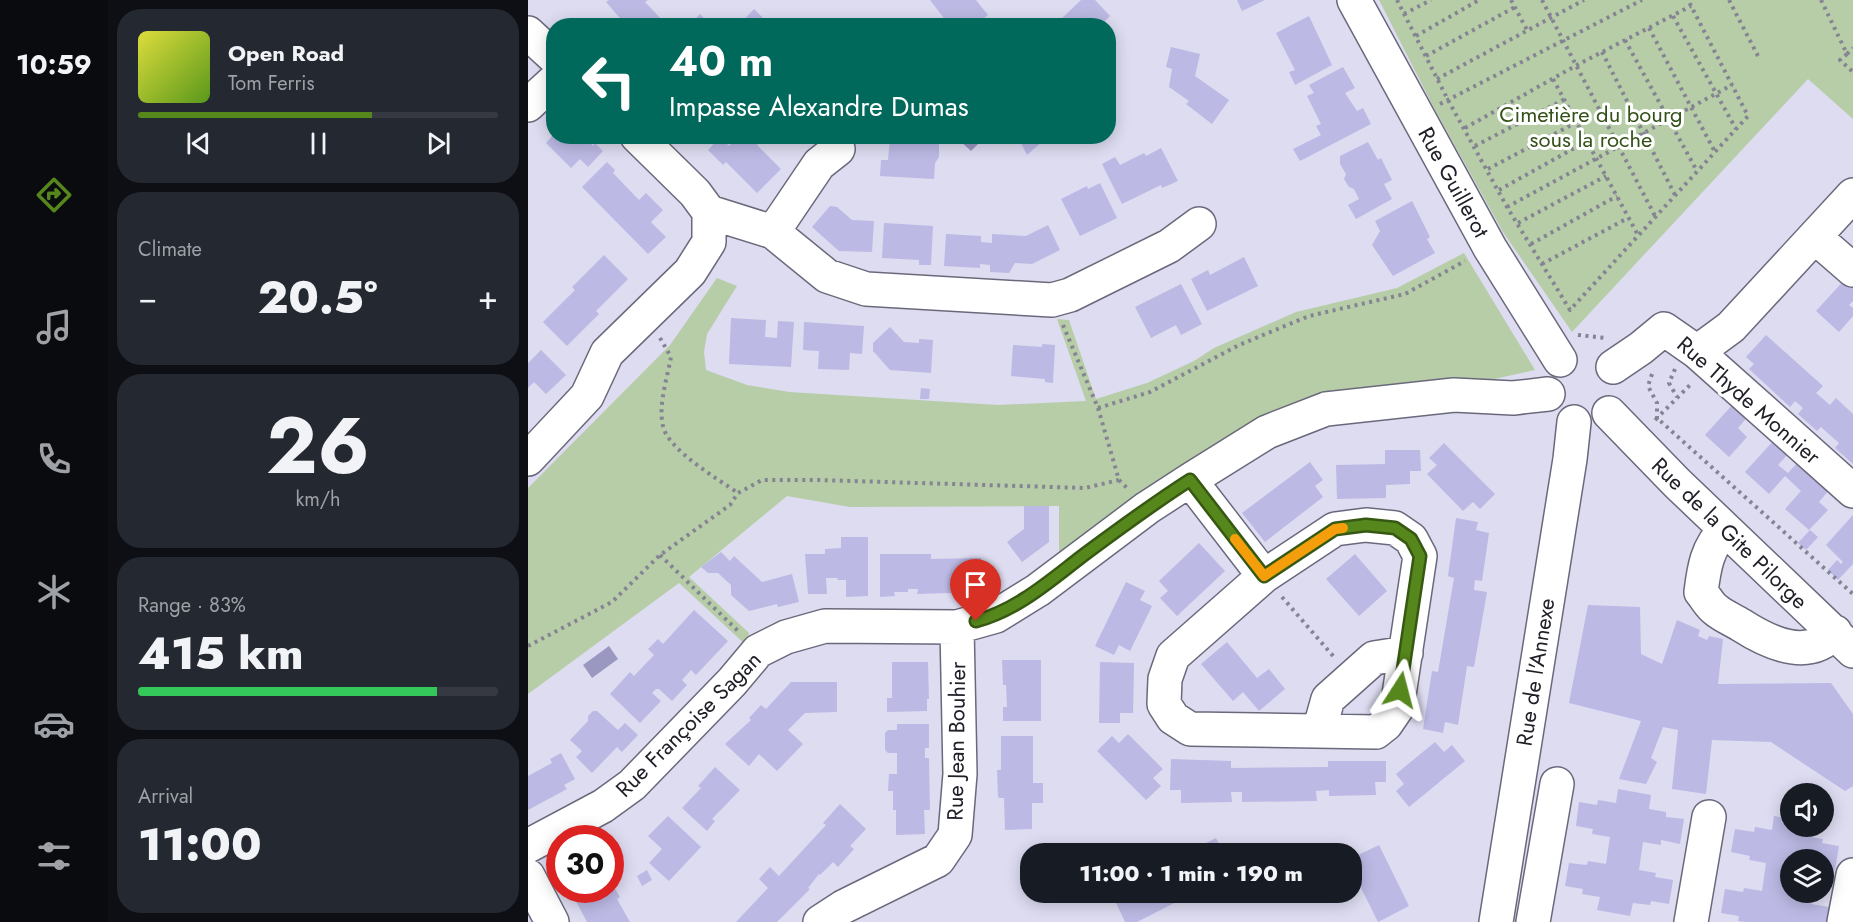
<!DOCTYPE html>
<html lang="en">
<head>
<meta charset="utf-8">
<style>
  body { margin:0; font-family:Jost,sans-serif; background:#242831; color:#f1f3f6; height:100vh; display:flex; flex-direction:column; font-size:22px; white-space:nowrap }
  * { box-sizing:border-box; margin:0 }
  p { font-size:20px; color:#9ea1a6 }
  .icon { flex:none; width:33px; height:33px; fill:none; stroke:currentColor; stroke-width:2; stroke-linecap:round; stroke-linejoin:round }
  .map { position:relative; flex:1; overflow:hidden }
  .panel { display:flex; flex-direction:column; gap:9px; padding:9px; background:#0d0f14; width:420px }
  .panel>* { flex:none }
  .guide { position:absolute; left:18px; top:18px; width:570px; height:126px; border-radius:24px; box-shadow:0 3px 15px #0003; background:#00695c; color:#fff; overflow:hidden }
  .tools { position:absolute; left:1252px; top:783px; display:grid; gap:12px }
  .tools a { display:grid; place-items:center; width:54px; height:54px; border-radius:50%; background:#171b24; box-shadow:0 3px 15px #0003; font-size:30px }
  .speed { position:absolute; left:18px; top:825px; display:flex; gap:12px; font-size:30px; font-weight:700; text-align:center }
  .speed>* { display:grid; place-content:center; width:78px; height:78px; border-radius:50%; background:#171b24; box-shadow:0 3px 15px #0003; line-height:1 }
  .speed .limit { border:9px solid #d22; background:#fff; color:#111 }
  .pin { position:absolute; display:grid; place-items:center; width:51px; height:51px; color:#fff; margin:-62px -26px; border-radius:50% 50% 50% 0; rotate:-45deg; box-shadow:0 0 6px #0007 }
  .pin .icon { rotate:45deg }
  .me { position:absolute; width:66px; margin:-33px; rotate:9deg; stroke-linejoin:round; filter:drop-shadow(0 0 4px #0008) }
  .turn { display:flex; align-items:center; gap:21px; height:126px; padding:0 24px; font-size:27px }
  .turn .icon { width:78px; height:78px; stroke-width:2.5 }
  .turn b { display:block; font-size:42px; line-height:51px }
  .big { font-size:45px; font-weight:800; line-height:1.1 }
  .panel .card { flex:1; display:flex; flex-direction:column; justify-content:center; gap:9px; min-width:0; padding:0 21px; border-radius:24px; background:#242831 }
  .panel .dial { align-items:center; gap:0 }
  .dial b { font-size:78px; line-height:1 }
  .song { display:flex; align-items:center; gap:18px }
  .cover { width:72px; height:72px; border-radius:9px; background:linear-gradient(135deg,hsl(60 70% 55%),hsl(90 70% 35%)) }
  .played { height:6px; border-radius:3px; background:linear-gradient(90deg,#55871c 65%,#363941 65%) }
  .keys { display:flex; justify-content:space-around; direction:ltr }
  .heat { display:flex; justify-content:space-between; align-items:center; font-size:33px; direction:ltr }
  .charge { height:9px; border-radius:4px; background:linear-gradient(90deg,#34c759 83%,#363941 0) }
  .trip { position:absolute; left:492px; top:843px; width:342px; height:60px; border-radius:24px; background:#171b24; box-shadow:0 3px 15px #0003; font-weight:800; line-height:60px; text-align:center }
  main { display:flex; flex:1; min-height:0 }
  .menu { display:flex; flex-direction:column; width:108px; justify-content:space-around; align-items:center; background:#090b0e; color:#9ea1a6 }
  .menu .icon { width:42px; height:42px }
  .menu .active { color:#55871c }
  .menu b { font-size:27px; color:#f1f3f6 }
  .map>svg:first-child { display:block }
  .green { fill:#b7cda7 }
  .water { fill:#9a98c1 }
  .building { fill:#bcb9e4 }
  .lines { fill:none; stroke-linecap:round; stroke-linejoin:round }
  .minor-casing { stroke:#6a697c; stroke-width:36 }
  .path { stroke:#858493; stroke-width:4; stroke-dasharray:3 4.5; stroke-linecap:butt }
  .minor { stroke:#fff; stroke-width:33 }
  .route-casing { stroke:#375812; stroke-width:15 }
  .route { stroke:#55871c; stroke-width:10 }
  .slow { stroke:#f59e0b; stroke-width:10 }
  .labels { text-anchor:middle; stroke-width:6; stroke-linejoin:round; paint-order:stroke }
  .park-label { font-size:22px; fill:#345119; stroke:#fff }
  .street-label { font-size:22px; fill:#212028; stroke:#fff }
</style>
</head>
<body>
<main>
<nav class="menu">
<b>10:59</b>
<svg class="icon active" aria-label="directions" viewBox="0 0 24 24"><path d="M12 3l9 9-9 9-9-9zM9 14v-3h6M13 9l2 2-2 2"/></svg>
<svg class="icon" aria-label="music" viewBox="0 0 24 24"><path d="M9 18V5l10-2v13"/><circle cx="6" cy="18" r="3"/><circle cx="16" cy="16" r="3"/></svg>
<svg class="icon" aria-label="phone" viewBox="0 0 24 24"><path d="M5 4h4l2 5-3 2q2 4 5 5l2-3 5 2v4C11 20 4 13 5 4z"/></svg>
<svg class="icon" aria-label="climate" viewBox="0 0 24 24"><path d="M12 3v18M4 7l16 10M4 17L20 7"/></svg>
<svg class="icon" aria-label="car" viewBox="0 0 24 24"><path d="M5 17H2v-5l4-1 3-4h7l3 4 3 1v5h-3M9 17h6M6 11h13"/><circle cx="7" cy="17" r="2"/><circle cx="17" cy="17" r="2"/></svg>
<svg class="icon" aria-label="filters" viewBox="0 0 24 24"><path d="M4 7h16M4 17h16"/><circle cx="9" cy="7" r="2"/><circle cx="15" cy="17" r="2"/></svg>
</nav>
<section class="panel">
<div class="card">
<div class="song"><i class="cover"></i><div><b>Open Road</b><p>Tom Ferris</p></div></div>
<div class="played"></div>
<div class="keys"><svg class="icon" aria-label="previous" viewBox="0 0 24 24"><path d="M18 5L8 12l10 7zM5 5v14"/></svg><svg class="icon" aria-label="pause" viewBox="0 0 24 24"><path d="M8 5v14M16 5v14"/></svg><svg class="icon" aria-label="next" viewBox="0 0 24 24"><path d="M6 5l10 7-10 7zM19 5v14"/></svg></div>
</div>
<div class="card"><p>Climate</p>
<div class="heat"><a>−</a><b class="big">20.5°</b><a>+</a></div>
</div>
<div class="card dial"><b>26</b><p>km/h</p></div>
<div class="card"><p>Range · 83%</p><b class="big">415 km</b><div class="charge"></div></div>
<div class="card"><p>Arrival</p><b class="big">11:00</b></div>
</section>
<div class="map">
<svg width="1325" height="922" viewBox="0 0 1325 922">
  <rect width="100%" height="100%" fill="#dddcf1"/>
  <path class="green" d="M851 0H1325V119L1280 79 1044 332 975 232 906 108Z
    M936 253 1007 370 939 385 834 394 531 555V506L322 507 259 496 161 577 221 633 219 646 151 583 0 694V488L142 345 189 278 209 286 179 334 176 352 178 370 219 385 261 392 470 405 558 401 529 319 541 320 568 399 619 383 666 361 686 348 768 312 869 288Z"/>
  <path class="water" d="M428 137H448L453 141 443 151Z
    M81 646 90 659 64 678 55 665Z"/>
  <path class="building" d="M81 0H120L117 2 134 20 128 26H99L78 2Z
    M402 0H448L460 15 446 26H422Z
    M553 0H567L582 16 572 26H533L530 22Z
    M709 0H737L714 11Z
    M226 9 243 26H210Z
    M172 14 179 21 174 26H161Z
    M781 16 804 65 767 85 761 72 767 70 748 33Z
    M643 47 672 54 667 76 701 100 684 124 658 104 661 101 641 87 644 69 638 67Z
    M815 67 827 88 817 93 829 111 835 108 843 124 772 161 765 149 793 135 788 126 793 124 779 96 786 93 781 85Z
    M24 136H56L65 146 67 143 75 151 60 167 52 159 43 168 18 143Z
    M210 136H230L233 140 229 145 253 169 229 193 198 162 195 165 180 150 192 137 201 146Z
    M375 136H409L411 142V157L407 163 406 179 352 176 353 160H360L362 138H375Z
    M498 136H512L515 141 499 155 492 141Z
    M840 142 850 160 853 158 864 180 856 184 864 199 828 219 820 205 831 199 826 189 821 187 816 179 818 174 812 164V156Z
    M633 148 650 181 634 188 633 185 594 204 574 164 587 157 592 165 616 153 618 156Z
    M79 162 87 170 85 173 111 200 118 193 135 210 123 222 138 237 120 254 54 187Z
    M572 183 589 218 552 236 533 199 559 186 560 189Z
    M884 201 902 237 899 239 907 253 865 276 844 245 852 231 847 221Z
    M302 206 309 207 324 220 346 221 344 252 311 251 284 227Z
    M356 223 405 226 403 265H391V260L354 258Z
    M520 225 532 250 504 264 487 263 481 273 462 272V265L452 264V268L416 266 418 234 453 236V242L464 243V234L498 236Z
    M76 255 100 279 68 311 71 314 39 346 15 322 47 290 44 287Z
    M716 257 730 286 679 311 663 279 680 270 682 275Z
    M1319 277 1325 283V301L1321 305 1325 308V316L1311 332 1288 311Z
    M653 284 674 324 653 335 648 325 623 338 607 307Z
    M203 318 238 320 237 337 249 338 250 321 266 322 263 367 201 364Z
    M276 322 336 326 334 354 322 353 321 370 290 369 291 351 275 350Z
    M362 327 376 342 391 343V339L405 340 403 373 362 370 345 351V343Z
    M1238 335 1295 386 1288 393 1302 405 1308 398 1325 414V464L1307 448 1311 443 1293 427 1289 431 1270 414 1275 408 1267 401 1262 407 1221 369 1226 364 1218 357Z
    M514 344 527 345 525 383 517 382V379L483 376 485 345 514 347Z
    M13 350 38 375 18 394 6 382 0 388V363Z
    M393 388 402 389 401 399H392Z
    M1207 402 1221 415 1210 428 1219 437 1201 457 1177 435Z
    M1247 439 1262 452 1250 465 1260 473 1271 461 1302 489 1291 502 1300 510 1281 530 1257 509 1273 491 1257 476 1241 494 1217 472Z
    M916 443 967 494 952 509 945 502 935 511 899 474 909 465 901 458Z
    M857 450H892L893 471H882V484L858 485V498L809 499 808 465 857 464Z
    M782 462 795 480 787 486 795 497 737 542 714 513Z
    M496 506H521V542L494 562 479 542 496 529Z
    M1325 515V564L1310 580 1300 570 1309 560 1313 564 1315 562 1298 545Z
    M928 518 950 522 948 530 961 533 954 581 947 580 946 590 959 592 946 667 939 666 930 725 917 722 915 733 895 729 904 671 910 672 926 578 920 576Z
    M1282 530 1290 537 1278 550 1270 543Z
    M313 537H340V596L318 597V580H309L310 578H298L299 594H280L277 554H297V549L313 548Z
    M671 543 697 571 649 616 632 598 640 591 631 581Z
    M193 552 202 561 206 556 234 582 264 574 271 602 250 607 249 604 221 611 203 595V585L190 573H180L173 567Z
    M352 554H403V559L453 558V592L389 594 390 589H380V592H366L367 596 352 597Z
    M827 554 859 591 831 616 798 579Z
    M598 582 617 591 612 600 624 606 602 651 591 645 586 655 567 646Z
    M1060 605 1112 607 1113 654 1134 664 1149 620 1172 630 1170 636 1179 640 1181 636 1195 639 1190 684 1303 683 1325 714V786L1317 791 1243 742 1184 740 1178 794 1144 789 1150 730 1135 727 1123 758 1129 762 1118 784 1091 779 1113 721 1041 703Z
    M166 610 200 641 168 675 163 670 154 680 159 685 144 701 131 689H128L124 693 133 701 112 723 82 694 102 672 106 676 126 655 120 649 130 639 135 644Z
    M699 642 729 678 741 669 757 689 731 711 715 692 705 701 673 664Z
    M474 660H513V721H475V707H479L478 685H475Z
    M364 662H400L401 699H399V711L359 712V698H364Z
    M572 662 606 663 605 713H592V723H571Z
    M263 682H309V712L277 713 260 730 275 744 249 771 231 754 221 766 197 744 223 720 221 718 233 705 238 709Z
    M65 711H69L90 730 97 723 110 735 94 752 89 747 64 773 48 757 54 751 42 740 60 721V716Z
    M369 724H401V748H397V758H401L402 810H396L397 834 368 835V810H365V791H360L361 774H369V753H360L357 750V733L360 730H369Z
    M600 734 635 769 625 778 633 786 618 800 569 751 584 736 591 743Z
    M473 736H505V783H515V803H504V829L477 830 476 798H471L470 796 469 770H473Z
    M907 742 916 752 924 745 937 761 881 807 868 791 876 784 868 774Z
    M33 753 47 779 36 785 39 789 0 810V776L24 763 22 759Z
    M643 759 703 761V768L800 767V761H858V782H847L848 795 801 796V790L788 791 789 801 714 802V792H703L704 802 653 803V790H642Z
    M187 767 212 790 184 819 187 821 179 831 154 808 173 788 170 786Z
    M1090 789 1123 795 1121 809 1138 812V817L1156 819 1152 844 1133 840V845L1115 842 1111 870 1128 873 1127 877 1145 880 1141 904 1123 901 1122 905 1105 903 1102 916 1069 910 1072 897 1054 894 1055 889 1037 886 1041 863 1059 865 1060 861 1078 864 1082 837 1064 834 1065 829 1048 826 1051 802 1069 805 1070 800 1088 803Z
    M312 804 338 829 322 846 326 849 310 867 305 862 292 875 291 874 280 888 282 889 249 922H208L240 888 231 879 242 867 251 876 298 825 295 823Z
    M140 816 173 847 141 881 121 863 134 849 120 836Z
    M1246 816 1263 819V826H1279L1277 836 1295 839 1294 843 1311 846 1307 870 1296 868V860H1263V892H1267L1266 896 1284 899 1283 904 1301 907 1298 922H1219L1210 921 1211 916 1193 913 1197 889 1215 892 1216 888 1234 891 1238 863 1221 860 1222 856 1203 852 1207 829 1226 832 1227 827 1244 830Z
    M688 838 696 854H656Z
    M851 845 881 906 850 922 830 882 834 880 824 858Z
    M592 846 596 854H577Z
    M119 870 124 880 114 886 109 876Z
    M86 887 92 897 89 899 102 922H59L42 890H82Z
    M583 892H668L609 922H597Z"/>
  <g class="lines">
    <defs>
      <path id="minor" d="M826 0 962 248 1032 360
        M0 33 26 57
        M0 105 26 81
        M109 136 167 193 181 212
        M181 212 245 232 299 276 338 289 524 300 542 295 641 246 671 224
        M245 232 291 164 310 149
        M1287 237 1325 270
        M1169 352 1203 327 1325 195
        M1085 367 1113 348 1136 329 1169 352 1325 491
        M1081 413 1149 483 1325 651
        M0 459 59 396 79 353 162 272 181 242V212
        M662 480 736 576 645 656 637 679 636 704 645 718 662 729 848 732 858 724 869 708 892 556 883 539 867 528 838 525 807 529 736 576
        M1197 530C1179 547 1176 568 1173 592 1178 598 1182 606 1188 610 1195 616 1205 620 1213 625 1241 643 1280 662 1307 632
        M791 731 800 699 846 658 878 653
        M0 846 75 806 104 785 204 682 230 651 258 637 297 626 429 627 468 616 510 590 619 508 662 480 739 432 798 409 926 395 985 398 1020 394
        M0 876 24 922
        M292 922 315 907 410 860 427 835 432 774 429 627
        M968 922 1042 459 1046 422
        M1005 922 1029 784
        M1163 922 1181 817
        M1316 922 1325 875"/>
    </defs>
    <use href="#minor" class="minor-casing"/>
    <path class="path" d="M869 0 920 100 979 207 1042 310 1220 116 1160 0
      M983 0 999 30
      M1014 0 1127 216
      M1201 0 1231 58
      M1293 0 1319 54 1325 48
      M876 14 903 0
      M1145 16 1208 129
      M1121 28 1187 152
      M888 36 951 0
      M1097 40 1169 171
      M1074 52 1147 195
      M1319 54 1312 60 1325 72
      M898 56 987 7
      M909 79 1056 0
      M1025 79 1110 235
      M912 104 1114 0
      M937 128 1049 65 1163 6
      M947 146 1037 99
      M960 169 1049 122
      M971 190 1059 141
      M979 207 1204 85
      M990 223 1078 176
      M1003 244 1089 196
      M1014 264 1100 218
      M535 325 570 408 591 480 601 490
      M1050 335 1078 338
      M132 338 143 357C139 379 130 405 135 426 140 450 190 479 210 493
      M1147 369 1141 383 1149 397
      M1124 374 1120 386 1129 403V418L1163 384
      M570 408 622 392 711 345 781 316 877 294 937 261
      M1127 420 1129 418 1325 594
      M132 555 211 632
      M754 597 806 657
      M0 646 84 602 132 555 202 505 210 493 234 480H291L557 488 591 480"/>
    <use href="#minor" class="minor"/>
  </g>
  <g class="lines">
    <defs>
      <path id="route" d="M448 621C490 610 524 579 557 554 592 528 626 503 662 480L736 576 807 529 838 525 867 528 883 539 892 556 872 690"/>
    </defs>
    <use href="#route" class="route-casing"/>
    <use href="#route" class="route"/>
    <path class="slow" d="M707 539 736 576 807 529 815 528"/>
  </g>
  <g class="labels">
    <g class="park-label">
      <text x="1063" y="122">Cimetière du bourg<tspan x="1063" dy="25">sous la roche</tspan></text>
    </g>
    <g class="street-label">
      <text transform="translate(926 182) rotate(61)" y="8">Rue Guillerot</text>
      <text transform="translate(1221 400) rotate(41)" y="8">Rue Thyde Monnier</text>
      <text transform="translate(1202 533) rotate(44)" y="8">Rue de la Gite Pilorge</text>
      <text transform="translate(1007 672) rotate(-81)" y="8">Rue de l'Annexe</text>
      <text transform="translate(160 724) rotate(-45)" y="8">Rue Françoise Sagan</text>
      <text transform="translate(428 741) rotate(-89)" y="8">Rue Jean Bouhier</text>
    </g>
  </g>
</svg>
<div class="tools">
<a><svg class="icon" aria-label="sound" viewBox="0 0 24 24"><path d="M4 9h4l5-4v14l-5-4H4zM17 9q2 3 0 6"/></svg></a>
<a><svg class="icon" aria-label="layers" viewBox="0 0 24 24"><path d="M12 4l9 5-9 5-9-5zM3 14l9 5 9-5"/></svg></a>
</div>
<div class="speed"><div class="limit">30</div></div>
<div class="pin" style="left:448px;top:621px;background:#d93025"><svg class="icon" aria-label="arrive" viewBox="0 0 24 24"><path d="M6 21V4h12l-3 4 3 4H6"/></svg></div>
<svg class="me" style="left:872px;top:690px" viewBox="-20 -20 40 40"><path d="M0-17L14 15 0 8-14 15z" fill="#55871c" stroke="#fff" stroke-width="4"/></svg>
<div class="trip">11:00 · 1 min · 190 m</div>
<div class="guide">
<div class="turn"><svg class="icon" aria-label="left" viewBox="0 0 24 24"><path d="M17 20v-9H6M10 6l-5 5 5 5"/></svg><div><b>40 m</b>Impasse Alexandre Dumas</div></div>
</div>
</div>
</main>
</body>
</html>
